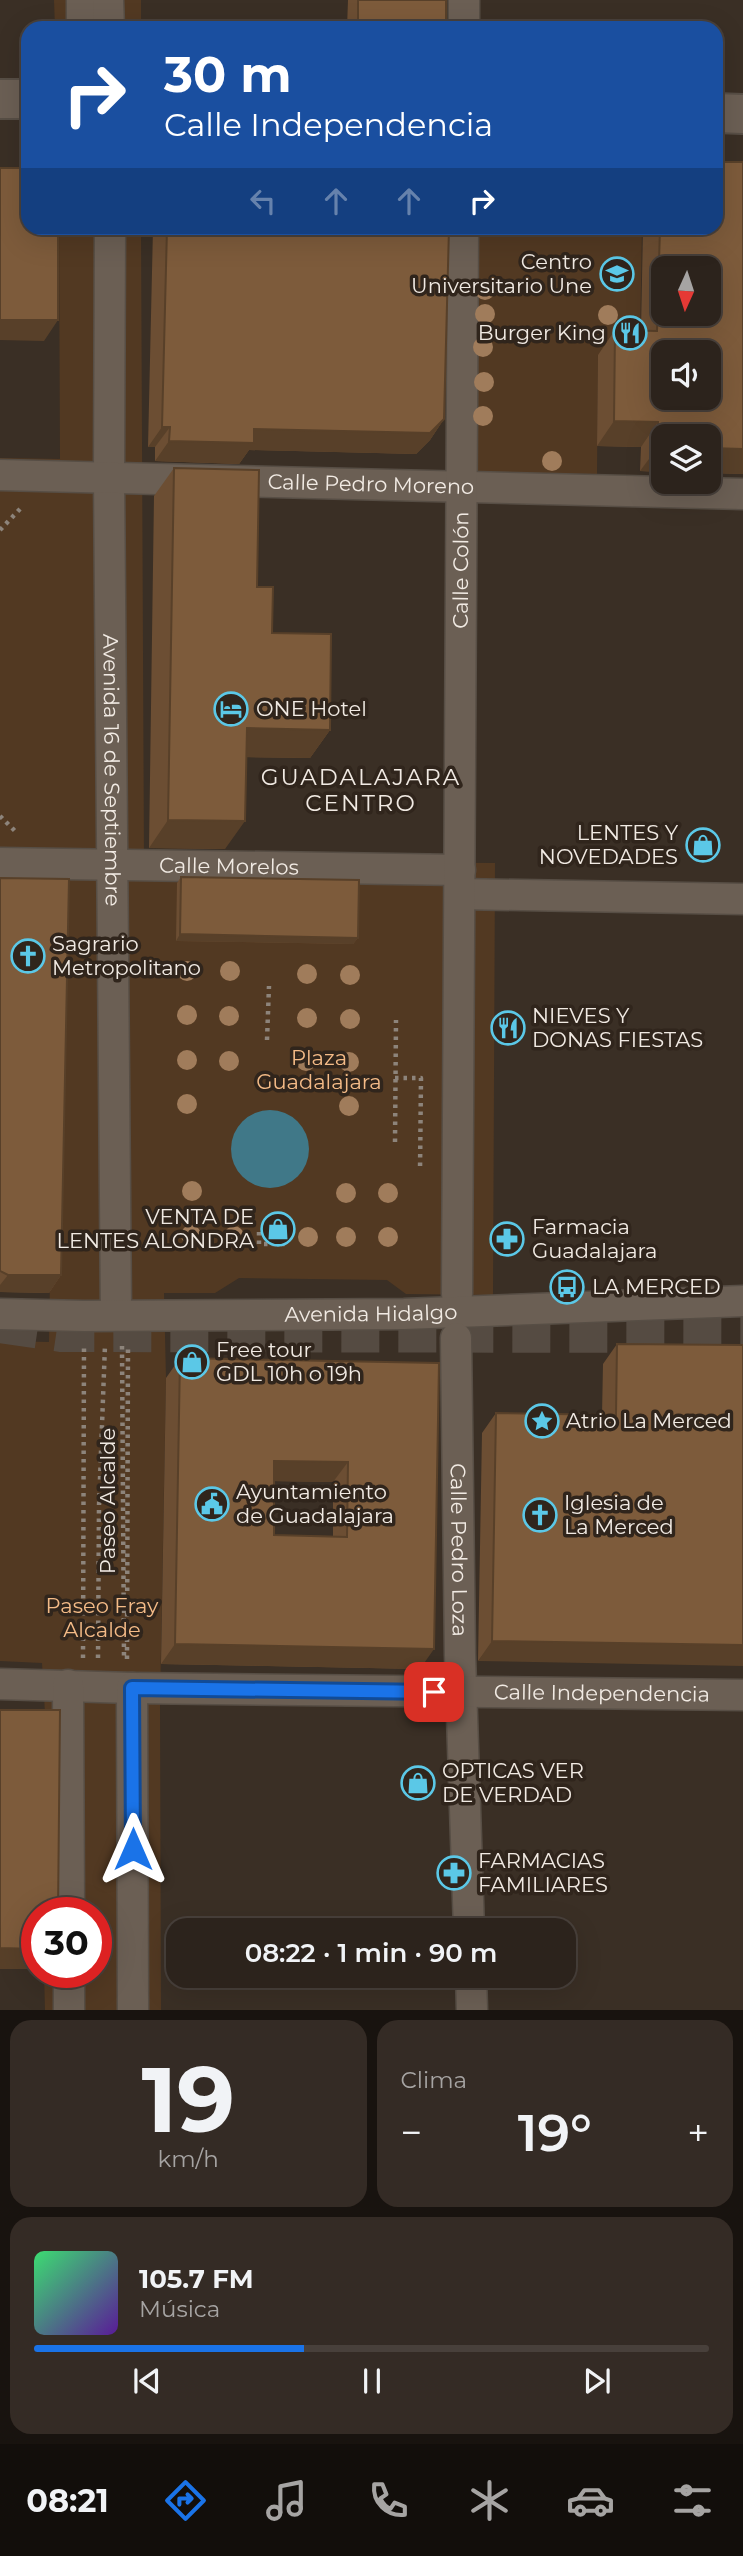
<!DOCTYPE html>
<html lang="es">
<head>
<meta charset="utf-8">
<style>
  body { margin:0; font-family:Montserrat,sans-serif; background:#342b25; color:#f1f3f6; height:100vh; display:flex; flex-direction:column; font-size:26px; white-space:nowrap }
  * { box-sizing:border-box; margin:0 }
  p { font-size:23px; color:#a6a4a3 }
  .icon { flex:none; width:38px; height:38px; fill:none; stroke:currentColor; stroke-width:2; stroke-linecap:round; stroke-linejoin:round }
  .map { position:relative; height:2010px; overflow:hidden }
  .panel { display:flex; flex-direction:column; gap:10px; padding:10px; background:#18130f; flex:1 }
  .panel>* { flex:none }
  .top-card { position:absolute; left:21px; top:21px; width:702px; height:214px; border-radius:21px; box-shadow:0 7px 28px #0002,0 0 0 2px #48403b; background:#1a4fa0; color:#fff; overflow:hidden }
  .needle { width:46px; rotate:183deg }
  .tools { position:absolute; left:651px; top:256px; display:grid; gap:14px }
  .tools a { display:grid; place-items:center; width:70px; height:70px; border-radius:14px; background:#2c231c; box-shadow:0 7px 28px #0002,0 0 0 2px #48403b; font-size:35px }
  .speed { position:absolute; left:21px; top:1897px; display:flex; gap:14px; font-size:35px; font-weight:700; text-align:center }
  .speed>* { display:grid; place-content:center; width:91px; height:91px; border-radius:50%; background:#2c231c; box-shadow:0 7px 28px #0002,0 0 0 2px #48403b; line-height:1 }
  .speed .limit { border:10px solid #d22; background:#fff; color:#111 }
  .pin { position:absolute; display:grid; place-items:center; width:60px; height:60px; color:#fff; margin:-30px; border-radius:14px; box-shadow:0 4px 10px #0006 }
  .me { position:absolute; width:77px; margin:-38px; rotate:0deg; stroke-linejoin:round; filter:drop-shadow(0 0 5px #0008) }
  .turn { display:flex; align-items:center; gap:24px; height:147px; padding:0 28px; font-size:32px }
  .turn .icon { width:91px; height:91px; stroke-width:2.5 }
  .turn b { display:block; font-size:49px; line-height:60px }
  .lanes { display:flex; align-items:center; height:66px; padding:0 28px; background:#0003; justify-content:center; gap:35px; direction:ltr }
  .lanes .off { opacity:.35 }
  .big { font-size:52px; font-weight:600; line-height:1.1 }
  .panel .card { flex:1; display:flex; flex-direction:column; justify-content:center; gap:10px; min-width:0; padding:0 24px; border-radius:21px; background:#342b25 }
  .panel .dial { align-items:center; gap:0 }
  .dial b { font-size:91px; line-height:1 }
  .song { display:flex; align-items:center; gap:21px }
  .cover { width:84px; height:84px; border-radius:10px; background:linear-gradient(135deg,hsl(140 70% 55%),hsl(270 70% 35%)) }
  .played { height:7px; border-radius:4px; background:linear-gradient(90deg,#1a73e8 40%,#48403b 40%) }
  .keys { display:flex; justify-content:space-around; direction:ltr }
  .heat { display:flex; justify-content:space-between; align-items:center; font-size:38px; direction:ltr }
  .panel .tiles { flex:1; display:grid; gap:10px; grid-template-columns:1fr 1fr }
  .card:last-child { grid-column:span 2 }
  .trip { position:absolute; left:166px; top:1918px; width:410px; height:70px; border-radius:21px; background:#2c231c; box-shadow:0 7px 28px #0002,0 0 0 2px #48403b; font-weight:600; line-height:70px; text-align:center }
  .menu { display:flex; height:112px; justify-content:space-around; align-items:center; background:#120e0b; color:#a6a4a3 }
  .menu .icon { width:49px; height:49px }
  .menu .active { color:#1a73e8 }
  .menu b { font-size:32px; color:#f1f3f6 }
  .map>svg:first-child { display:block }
  .green { fill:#523922 }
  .water { fill:#407888 }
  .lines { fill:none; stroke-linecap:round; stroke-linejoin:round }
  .secondary-tunnel { stroke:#554b42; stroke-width:38; stroke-dasharray:38 19; stroke-linecap:butt }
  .street-casing { stroke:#574e45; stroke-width:33 }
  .secondary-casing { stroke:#574e45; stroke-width:42 }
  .path { stroke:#8d847b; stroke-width:4.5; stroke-dasharray:3.5 5; stroke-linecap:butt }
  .street { stroke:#6b5f54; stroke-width:30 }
  .secondary { stroke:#6b5f54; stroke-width:38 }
  .tree { fill:#a07c5b }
  .wall { fill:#6c4e33; fill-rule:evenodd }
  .shaded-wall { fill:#584029 }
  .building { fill:#7d5b3b; stroke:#584029; stroke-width:2; fill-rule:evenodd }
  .route-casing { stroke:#114b97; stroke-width:18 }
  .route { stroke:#1a73e8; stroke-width:12 }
  .labels { text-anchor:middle; stroke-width:7; stroke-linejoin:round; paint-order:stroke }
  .poi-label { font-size:21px; fill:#f1eae3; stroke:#30251c; text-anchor:start }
  .street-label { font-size:21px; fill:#f1eae3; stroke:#30251c }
  .park-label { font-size:21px; fill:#f4bb87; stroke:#30251c }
  .neighbourhood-label { font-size:23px; letter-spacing:2px; fill:#f1eae3; stroke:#30251c }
</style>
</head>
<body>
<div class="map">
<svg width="743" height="2010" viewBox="0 0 743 2010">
  <rect width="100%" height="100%" fill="#3a2f25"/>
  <path class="green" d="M54 0H141V28H55Z
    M59 228H141L144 861 495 863 493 1295 406 1294 387 1280 239 1278 215 1293H164L166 1378 160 1704 161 2010H45L44 1972H96V1913H44L46 1730 42 1663 0 1661V1341L49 1342 56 898 0 896V458L60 459Z
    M475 228H642L640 345 598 355 597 474 472 472Z"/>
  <path class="water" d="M231 1149a39 39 0 1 1 78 0a39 39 0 1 1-78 0Z"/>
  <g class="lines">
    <path class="secondary-tunnel" d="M0 1324 61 1333 743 1334"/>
    <defs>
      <g id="street">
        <path d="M82 0V28"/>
        <path d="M108 0 109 28"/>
        <path d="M464 28V0"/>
        <path id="s1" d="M110 228 109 477 116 1315"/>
        <path id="s2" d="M0 475 743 494"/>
        <path id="s3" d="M0 863 460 870"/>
        <path d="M460 894 743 899"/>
        <path id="s4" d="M457 1294 463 228"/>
        <path id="s5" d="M0 1314 84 1316 404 1314 743 1301"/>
        <path id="s6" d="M456 1338 460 1655 469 1930"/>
        <path id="s7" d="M0 1684 132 1688 743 1695"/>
        <path d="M68 1685 69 1913"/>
        <path d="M132 1688 133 2010"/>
        <path d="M69 1972V2010"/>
        <path d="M471 1976 472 2010"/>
      </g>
      <path id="secondary" d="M0 99H28
        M716 113 743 114"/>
    </defs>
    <use href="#street" class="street-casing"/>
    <use href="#secondary" class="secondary-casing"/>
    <path class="path" d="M0 530 21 508
      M0 816 17 833
      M267 1040 269 986
      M395 1078H421L420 1171
      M395 1142 396 1020
      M259 1232V1244H287
      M122 1346 124 1659
      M83 1658 84 1345
      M98 1658 99 1506 105 1345
      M127 1659 128 1346"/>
    <use href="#street" class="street"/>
    <use href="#secondary" class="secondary"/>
  </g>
  <g class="tree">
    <circle cx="485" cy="290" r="10"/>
    <circle cx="485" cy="314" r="10"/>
    <circle cx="608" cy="315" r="10"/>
    <circle cx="483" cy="347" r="10"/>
    <circle cx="484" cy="382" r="10"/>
    <circle cx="483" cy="416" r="10"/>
    <circle cx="552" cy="461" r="10"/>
    <circle cx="187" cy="971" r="10"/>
    <circle cx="230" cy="971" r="10"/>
    <circle cx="307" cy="974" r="10"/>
    <circle cx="350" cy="975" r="10"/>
    <circle cx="187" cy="1015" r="10"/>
    <circle cx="229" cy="1016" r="10"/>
    <circle cx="307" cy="1018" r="10"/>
    <circle cx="350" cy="1019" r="10"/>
    <circle cx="187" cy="1060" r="10"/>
    <circle cx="229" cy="1061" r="10"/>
    <circle cx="306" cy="1061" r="10"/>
    <circle cx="349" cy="1062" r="10"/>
    <circle cx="187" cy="1104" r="10"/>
    <circle cx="349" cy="1106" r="10"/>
    <circle cx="192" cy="1191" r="10"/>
    <circle cx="346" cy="1193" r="10"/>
    <circle cx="388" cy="1193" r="10"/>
    <circle cx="191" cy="1235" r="10"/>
    <circle cx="234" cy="1236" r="10"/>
    <circle cx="308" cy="1237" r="10"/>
    <circle cx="346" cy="1237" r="10"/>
    <circle cx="388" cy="1237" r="10"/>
  </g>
  <path class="wall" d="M348 0H446V28H347Z
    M743 162V474L709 473 663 436V472L640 471 641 447 597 446 598 355 615 330H641L643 228H716Z
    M153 228H449L444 419 430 440 416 454 249 450 239 464 155 461V447H148Z
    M174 468 257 587 272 633 330 730 310 758 246 757 225 849 149 848 154 496Z
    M181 877 358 938 353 944 176 941 177 883Z
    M0 878 61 1275 49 1293 0 1292Z
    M617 1344 743 1345 478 1661 482 1433 496 1413 602 1415 603 1364Z
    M180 1358 439 1363 420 1669 161 1664 166 1378ZM274 1481 333 1482V1536L274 1535Z"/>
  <path class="shaded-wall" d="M0 320H58L44 341 0 340Z
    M444 419 430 440 416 454 249 450 239 464 155 461 169 441 254 429Z
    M614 421 658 422 641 447 597 446Z
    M162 427H170L155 447H148Z
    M658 447H663V472L640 471Z
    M709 448 743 449V474L709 473Z
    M247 728 330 730 310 758 227 757Z
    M168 820 245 821 225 849 149 848Z
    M180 934 358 938 353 944 176 941Z
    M8 1275H61L49 1293 0 1292V1285Z
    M274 1461 348 1462 333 1482 260 1481Z
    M492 1641 743 1645V1666L478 1661Z
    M175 1644 434 1649 420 1669 161 1664Z
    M0 1948 37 1949V1969H0Z"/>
  <path class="building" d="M358 0H446V28H358Z
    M716 162H743V449L709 448V436H663V447H658V422L614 421 615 330 657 331 660 228H716ZM663 268H709V313H663ZM663 352H709V397H663Z
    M0 168H28V228H58V320H0Z
    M167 228H449L444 419 430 433 254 429V443L169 441 170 427H162Z
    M174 468 259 470 257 587H273L272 633 331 634 330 730 247 728 245 821 168 820Z
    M181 877 359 880 358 938 180 934Z
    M0 878 69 879 61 1275H8L0 1271Z
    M617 1344 743 1345V1645L492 1641 496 1413 616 1415Z
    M180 1358 439 1363 434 1649 175 1644ZM274 1461 348 1462 347 1537 274 1535Z
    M0 1710H60L58 1913H37V1949L0 1948Z"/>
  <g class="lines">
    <defs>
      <path id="route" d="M133 1849 132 1688 434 1692"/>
    </defs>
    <use href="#route" class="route-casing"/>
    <use href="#route" class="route"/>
  </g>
  <defs>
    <symbol id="university-ring" viewBox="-11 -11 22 22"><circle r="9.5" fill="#30251c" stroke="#5bc8e7" stroke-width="1.5"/><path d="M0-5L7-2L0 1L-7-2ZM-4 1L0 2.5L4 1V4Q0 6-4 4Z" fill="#5bc8e7"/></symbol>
    <symbol id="restaurant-ring" viewBox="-11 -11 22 22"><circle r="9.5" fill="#30251c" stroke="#5bc8e7" stroke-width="1.5"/><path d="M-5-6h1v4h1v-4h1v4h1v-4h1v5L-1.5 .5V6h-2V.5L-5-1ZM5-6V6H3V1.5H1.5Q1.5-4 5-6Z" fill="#5bc8e7"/></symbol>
    <symbol id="hotel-ring" viewBox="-11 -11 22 22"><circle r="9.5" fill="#30251c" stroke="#5bc8e7" stroke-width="1.5"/><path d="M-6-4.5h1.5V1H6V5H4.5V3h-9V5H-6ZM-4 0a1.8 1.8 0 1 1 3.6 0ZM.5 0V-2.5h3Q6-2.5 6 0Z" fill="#5bc8e7"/></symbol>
    <symbol id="shop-ring" viewBox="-11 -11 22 22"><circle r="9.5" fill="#30251c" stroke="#5bc8e7" stroke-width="1.5"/><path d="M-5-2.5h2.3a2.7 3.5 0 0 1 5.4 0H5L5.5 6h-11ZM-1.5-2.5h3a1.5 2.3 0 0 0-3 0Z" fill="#5bc8e7"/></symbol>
    <symbol id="church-ring" viewBox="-11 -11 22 22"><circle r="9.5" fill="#30251c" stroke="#5bc8e7" stroke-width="1.5"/><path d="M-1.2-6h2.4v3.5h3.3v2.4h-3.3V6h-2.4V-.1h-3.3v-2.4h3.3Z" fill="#5bc8e7"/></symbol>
    <symbol id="pharmacy-ring" viewBox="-11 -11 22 22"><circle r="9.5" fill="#30251c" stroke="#5bc8e7" stroke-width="1.5"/><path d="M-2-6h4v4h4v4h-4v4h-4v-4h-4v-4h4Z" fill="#5bc8e7"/></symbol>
    <symbol id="bus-ring" viewBox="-11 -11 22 22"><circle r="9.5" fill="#30251c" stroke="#5bc8e7" stroke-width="1.5"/><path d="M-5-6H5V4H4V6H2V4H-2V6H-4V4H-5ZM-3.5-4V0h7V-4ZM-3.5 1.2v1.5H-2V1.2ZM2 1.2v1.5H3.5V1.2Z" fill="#5bc8e7"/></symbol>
    <symbol id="sight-ring" viewBox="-11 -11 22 22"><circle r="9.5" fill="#30251c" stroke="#5bc8e7" stroke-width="1.5"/><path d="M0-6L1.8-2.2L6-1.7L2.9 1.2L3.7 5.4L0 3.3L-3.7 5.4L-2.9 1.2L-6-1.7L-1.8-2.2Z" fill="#5bc8e7"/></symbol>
    <symbol id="civic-ring" viewBox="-11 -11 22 22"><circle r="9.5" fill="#30251c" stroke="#5bc8e7" stroke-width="1.5"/><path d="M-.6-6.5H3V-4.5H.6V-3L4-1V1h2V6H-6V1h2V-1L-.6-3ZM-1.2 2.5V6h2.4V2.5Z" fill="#5bc8e7"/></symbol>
  </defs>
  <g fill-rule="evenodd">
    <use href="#university-ring" x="598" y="255" width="38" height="38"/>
    <use href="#restaurant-ring" x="611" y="314" width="38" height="38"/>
    <use href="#hotel-ring" x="212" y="690" width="38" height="38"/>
    <use href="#shop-ring" x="684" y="826" width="38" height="38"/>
    <use href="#church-ring" x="9" y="937" width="38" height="38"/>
    <use href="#restaurant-ring" x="489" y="1009" width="38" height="38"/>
    <use href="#shop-ring" x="259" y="1210" width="38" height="38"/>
    <use href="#pharmacy-ring" x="488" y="1220" width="38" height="38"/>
    <use href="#bus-ring" x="548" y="1268" width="38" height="38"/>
    <use href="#shop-ring" x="173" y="1343" width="38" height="38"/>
    <use href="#sight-ring" x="523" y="1402" width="38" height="38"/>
    <use href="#civic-ring" x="193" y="1485" width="38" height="38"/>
    <use href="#church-ring" x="521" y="1496" width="38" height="38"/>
    <use href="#shop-ring" x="399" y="1764" width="38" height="38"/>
    <use href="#pharmacy-ring" x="435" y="1854" width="38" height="38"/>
  </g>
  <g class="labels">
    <g class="poi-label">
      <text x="592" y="269" text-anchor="end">Centro<tspan x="592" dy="24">Universitario Une</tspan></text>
      <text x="606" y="340" text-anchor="end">Burger King</text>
      <text x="256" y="716">ONE Hotel</text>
      <text x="678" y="840" text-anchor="end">LENTES Y<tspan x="678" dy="24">NOVEDADES</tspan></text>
      <text x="52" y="951">Sagrario<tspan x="52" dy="24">Metropolitano</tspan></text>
      <text x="532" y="1023">NIEVES Y<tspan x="532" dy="24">DONAS FIESTAS</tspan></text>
      <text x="254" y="1224" text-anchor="end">VENTA DE<tspan x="254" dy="24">LENTES ALONDRA</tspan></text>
      <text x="532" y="1234">Farmacia<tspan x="532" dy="24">Guadalajara</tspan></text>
      <text x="592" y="1294">LA MERCED</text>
      <text x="216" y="1357">Free tour<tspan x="216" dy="24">GDL 10h o 19h</tspan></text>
      <text x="566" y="1428">Atrio La Merced</text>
      <text x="236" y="1499">Ayuntamiento<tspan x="236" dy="24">de Guadalajara</tspan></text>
      <text x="564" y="1510">Iglesia de<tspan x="564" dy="24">La Merced</tspan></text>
      <text x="442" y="1778">OPTICAS VER<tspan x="442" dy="24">DE VERDAD</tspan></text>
      <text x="478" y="1868">FARMACIAS<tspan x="478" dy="24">FAMILIARES</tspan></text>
    </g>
    <g class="street-label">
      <text dy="7" stroke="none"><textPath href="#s2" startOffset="371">Calle Pedro Moreno</textPath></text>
      <text dy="7" stroke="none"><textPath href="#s4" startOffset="724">Calle Colón</textPath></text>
      <text dy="7" stroke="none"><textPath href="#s1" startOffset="542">Avenida 16 de Septiembre</textPath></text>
      <text dy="7" stroke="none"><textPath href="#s3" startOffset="229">Calle Morelos</textPath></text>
      <text dy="7" stroke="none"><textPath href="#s5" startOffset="371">Avenida Hidalgo</textPath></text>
      <text transform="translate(108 1501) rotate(-90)" y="7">Paseo Alcalde</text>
      <text dy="7" stroke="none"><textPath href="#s6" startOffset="212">Calle Pedro Loza</textPath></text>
      <text dy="7" stroke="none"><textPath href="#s7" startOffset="602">Calle Independencia</textPath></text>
    </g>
    <g class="park-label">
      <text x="319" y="1065">Plaza<tspan x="319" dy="24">Guadalajara</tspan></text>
      <text x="102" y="1613">Paseo Fray<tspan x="102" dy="24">Alcalde</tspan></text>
    </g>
    <g class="neighbourhood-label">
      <text x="361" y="785">GUADALAJARA<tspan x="361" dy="26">CENTRO</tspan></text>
    </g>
  </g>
</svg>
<div class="tools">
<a><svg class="needle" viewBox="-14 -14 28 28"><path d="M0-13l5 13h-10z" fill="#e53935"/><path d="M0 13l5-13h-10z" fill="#a6a4a3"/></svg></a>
<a><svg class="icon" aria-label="sound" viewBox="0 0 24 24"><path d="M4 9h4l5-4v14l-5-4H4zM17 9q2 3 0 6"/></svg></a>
<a><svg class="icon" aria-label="layers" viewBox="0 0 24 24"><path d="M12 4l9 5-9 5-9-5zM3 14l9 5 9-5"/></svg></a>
</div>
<div class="speed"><div class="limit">30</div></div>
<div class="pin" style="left:434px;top:1692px;background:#d93025"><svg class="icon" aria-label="arrive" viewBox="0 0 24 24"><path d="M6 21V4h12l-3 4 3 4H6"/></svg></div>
<svg class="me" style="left:133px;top:1849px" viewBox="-20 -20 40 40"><path d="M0-17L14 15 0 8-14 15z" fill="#1a73e8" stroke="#fff" stroke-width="4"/></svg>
<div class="trip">08:22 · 1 min · 90 m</div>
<div class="top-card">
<div class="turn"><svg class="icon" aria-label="right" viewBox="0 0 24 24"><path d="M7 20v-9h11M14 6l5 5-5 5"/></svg><div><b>30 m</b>Calle Independencia</div></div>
<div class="lanes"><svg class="icon off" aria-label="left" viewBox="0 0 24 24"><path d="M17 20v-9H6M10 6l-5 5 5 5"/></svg><svg class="icon off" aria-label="ahead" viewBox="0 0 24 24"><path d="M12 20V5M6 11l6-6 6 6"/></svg><svg class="icon off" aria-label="ahead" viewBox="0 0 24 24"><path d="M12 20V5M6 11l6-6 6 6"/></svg><svg class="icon" aria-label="right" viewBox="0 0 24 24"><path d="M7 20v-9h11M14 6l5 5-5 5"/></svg></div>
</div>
</div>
<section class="panel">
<div class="tiles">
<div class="card dial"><b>19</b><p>km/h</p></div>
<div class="card"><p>Clima</p>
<div class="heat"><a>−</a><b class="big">19°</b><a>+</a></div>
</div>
<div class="card">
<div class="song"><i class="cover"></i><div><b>105.7 FM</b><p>Música</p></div></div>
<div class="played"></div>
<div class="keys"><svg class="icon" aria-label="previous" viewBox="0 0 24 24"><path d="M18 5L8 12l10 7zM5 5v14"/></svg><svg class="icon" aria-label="pause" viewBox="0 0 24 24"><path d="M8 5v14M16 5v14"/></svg><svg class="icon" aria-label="next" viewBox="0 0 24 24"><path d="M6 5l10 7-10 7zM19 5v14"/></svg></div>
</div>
</div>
</section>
<nav class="menu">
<b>08:21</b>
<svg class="icon active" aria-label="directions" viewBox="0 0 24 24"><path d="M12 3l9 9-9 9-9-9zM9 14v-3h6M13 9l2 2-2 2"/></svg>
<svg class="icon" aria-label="music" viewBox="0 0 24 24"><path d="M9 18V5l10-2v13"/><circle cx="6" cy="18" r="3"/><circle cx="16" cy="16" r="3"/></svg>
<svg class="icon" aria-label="phone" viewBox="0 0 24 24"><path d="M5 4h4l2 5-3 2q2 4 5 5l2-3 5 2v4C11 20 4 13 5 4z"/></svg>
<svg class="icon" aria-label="climate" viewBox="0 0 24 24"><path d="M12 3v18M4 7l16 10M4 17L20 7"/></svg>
<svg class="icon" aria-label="car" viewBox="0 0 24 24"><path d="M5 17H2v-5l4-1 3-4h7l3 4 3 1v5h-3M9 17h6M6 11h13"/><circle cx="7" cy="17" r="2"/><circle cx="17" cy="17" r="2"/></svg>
<svg class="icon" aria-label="filters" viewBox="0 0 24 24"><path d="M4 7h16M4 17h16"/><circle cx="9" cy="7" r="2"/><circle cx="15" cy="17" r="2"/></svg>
</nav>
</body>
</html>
